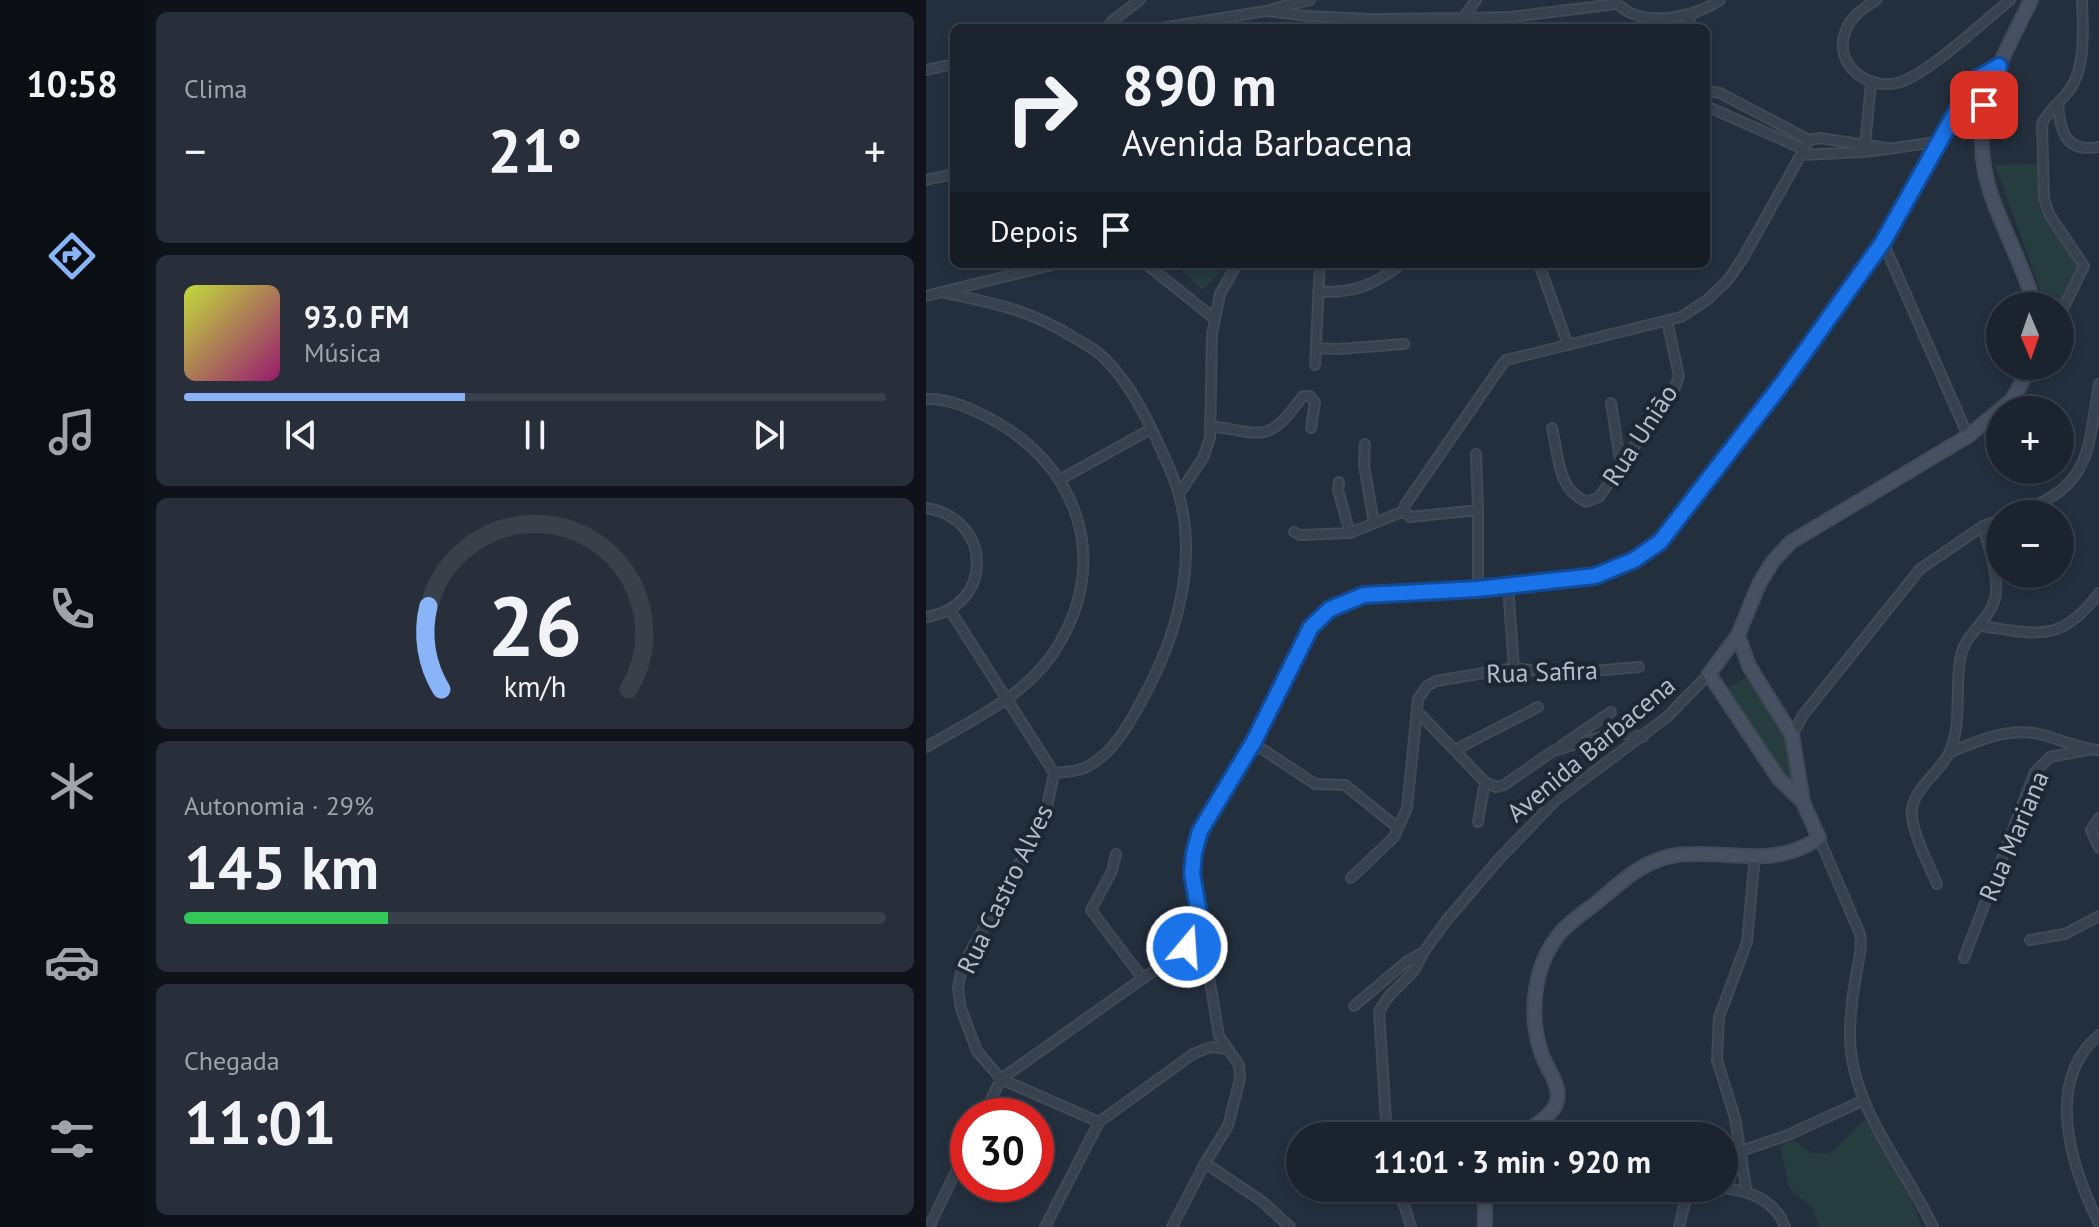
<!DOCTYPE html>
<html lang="pt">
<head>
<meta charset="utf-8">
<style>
  body { margin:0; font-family:"PT Sans",sans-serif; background:#282f3a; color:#f1f3f6; height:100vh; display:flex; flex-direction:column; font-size:30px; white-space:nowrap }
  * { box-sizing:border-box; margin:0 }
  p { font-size:26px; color:#a0a4aa }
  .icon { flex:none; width:44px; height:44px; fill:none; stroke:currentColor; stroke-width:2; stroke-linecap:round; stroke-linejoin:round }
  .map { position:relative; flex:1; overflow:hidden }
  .sheet { display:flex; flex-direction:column; gap:12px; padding:12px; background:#0f1319; width:782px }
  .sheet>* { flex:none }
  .guide { position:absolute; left:24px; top:24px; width:760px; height:244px; border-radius:12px; box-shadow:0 4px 12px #0003,0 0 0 2px #39404a; background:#1b232e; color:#f1f3f6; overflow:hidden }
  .needle { width:52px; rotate:178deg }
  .buttons { position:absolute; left:1060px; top:292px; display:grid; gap:16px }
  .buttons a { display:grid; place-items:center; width:88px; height:88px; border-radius:50%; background:#1b232e; box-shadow:0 4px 12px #0003,0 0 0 2px #39404a; font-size:40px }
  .speed { position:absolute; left:24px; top:1098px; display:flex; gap:16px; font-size:40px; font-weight:700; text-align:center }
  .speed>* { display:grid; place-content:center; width:104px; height:104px; border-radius:50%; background:#1b232e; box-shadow:0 4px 12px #0003,0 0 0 2px #39404a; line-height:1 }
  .speed .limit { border:12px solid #d22; background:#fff; color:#111 }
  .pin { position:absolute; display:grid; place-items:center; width:68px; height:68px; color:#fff; margin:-34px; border-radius:16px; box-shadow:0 4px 12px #0006 }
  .me { position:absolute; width:88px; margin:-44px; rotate:18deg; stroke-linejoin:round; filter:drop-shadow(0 0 6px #0008) }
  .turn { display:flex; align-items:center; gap:28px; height:168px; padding:0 40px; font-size:36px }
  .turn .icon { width:104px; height:104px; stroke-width:2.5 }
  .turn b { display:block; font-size:56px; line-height:68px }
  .then { display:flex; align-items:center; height:76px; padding:0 40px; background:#0003; gap:16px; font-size:30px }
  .big { font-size:60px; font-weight:600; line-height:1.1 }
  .sheet .tile { flex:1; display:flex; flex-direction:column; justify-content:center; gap:12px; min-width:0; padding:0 28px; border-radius:12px; background:#282f3a }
  .sheet .dial { align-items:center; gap:0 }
  .dial svg { height:208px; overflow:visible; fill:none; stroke:#39404a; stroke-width:7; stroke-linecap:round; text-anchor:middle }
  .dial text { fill:#f1f3f6; stroke:none }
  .song { display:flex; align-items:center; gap:24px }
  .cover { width:96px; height:96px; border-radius:12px; background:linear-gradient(135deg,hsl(70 70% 55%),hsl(320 70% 35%)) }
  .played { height:8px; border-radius:4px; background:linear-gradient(90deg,#8ab4f8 40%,#39404a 40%) }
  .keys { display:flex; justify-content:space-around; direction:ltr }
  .heat { display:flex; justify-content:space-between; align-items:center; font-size:44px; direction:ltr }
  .charge { height:12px; border-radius:6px; background:linear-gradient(90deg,#34c759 29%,#39404a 0) }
  .trip { position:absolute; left:360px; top:1122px; width:452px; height:80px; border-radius:40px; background:#1b232e; box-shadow:0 4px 12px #0003,0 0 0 2px #39404a; font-weight:600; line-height:80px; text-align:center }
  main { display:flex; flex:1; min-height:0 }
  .menu { display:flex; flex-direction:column; width:144px; justify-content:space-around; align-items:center; background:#0b0e12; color:#a0a4aa }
  .menu .icon { width:56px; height:56px }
  .menu .on { color:#8ab4f8 }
  .menu b { font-size:36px; color:#f1f3f6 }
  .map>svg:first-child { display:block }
  .green { fill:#263c3f }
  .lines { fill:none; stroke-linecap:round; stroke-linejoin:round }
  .street-casing { stroke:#414a57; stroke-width:12 }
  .secondary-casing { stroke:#414a57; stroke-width:16 }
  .street { stroke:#38414e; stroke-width:8 }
  .secondary { stroke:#465061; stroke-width:12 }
  .route-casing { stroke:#114b97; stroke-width:20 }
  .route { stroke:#1a73e8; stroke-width:14 }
  .labels { text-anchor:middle; stroke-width:8; stroke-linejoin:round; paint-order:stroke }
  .street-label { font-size:26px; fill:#b4bcc9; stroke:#1d2633 }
</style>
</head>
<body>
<main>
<nav class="menu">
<b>10:58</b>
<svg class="icon on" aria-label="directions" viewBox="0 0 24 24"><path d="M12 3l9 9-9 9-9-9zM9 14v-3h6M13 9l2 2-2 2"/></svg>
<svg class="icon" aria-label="music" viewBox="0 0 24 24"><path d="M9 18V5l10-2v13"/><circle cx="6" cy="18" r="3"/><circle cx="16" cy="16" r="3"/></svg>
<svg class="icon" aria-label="phone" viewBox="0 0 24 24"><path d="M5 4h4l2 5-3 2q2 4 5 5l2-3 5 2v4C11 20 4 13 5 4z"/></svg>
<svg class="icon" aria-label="climate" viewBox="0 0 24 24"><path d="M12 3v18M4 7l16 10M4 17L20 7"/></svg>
<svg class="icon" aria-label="car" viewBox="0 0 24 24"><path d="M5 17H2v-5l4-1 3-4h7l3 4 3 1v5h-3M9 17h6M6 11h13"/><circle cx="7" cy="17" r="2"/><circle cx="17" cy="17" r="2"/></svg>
<svg class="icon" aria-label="filters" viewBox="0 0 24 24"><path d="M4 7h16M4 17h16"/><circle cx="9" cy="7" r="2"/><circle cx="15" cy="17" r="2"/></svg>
</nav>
<section class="sheet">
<div class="tile"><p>Clima</p>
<div class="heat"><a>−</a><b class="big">21°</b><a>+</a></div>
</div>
<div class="tile">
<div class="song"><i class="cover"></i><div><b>93.0 FM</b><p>Música</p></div></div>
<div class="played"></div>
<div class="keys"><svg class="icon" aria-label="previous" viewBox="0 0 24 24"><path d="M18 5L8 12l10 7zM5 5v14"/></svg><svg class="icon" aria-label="pause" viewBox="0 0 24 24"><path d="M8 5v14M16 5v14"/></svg><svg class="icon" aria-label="next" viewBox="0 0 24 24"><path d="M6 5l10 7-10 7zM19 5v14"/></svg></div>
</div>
<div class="tile dial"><svg viewBox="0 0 100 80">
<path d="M14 69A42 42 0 1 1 86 69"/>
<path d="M14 69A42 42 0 0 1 9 37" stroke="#8ab4f8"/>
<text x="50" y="56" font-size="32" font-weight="700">26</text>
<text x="50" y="72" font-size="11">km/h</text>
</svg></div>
<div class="tile"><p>Autonomia · 29%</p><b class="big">145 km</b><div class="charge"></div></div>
<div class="tile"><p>Chegada</p><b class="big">11:01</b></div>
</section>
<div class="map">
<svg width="1173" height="1227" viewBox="0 0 1173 1227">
  <rect width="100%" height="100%" fill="#242f3e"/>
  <path class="green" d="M1113 164 1117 208 1157 267 1134 306H1120L1069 165Z
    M253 264H285L294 272 277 290 251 266Z
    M821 676 862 735 869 782 861 778 801 689Z
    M939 1120 981 1188 996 1227H893L887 1209 863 1188 854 1146 868 1140 886 1153H904Z"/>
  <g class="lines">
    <defs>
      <path id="street" d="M689 0 690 4C696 7 701 12 707 14 732 24 772 15 794 0
        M950 0C938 8 925 16 920 30 906 63 940 90 971 83 999 77 1059 20 1084 0
        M346 9 384 0
        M537 18 550 0
        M182 28 186 21 214 0
        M235 28 340 11 381 16 446 19 537 18 585 17 690 4
        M755 28 761 24 767 13
        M0 70 28 64
        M780 91 794 93 883 140
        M1132 103C1134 131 1139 153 1173 147
        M780 106 877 149
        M939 146 945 83
        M875 155 939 152 1011 142
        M0 180 28 174
        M957 242 1042 436
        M220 264 289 319
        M613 264 642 345
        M15 292C69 303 105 310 152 340 161 345 170 350 177 357 201 380 216 409 230 438 238 457 248 475 253 495 272 564 250 639 216 700 203 725 182 762 152 770 144 772 136 772 128 773
        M392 292C428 293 447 286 475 264
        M0 296 130 264
        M1134 315 1158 266 1123 214 1118 198 1116 124C1122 110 1135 102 1144 89 1160 67 1157 26 1156 0
        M390 348 413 349 478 344
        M389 365 394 264
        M0 399C22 398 44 408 63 418 150 463 185 557 133 644 104 694 48 719 0 747
        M685 403 695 466
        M285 426C340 434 341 444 377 396H384L389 402 385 428
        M626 428C633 457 631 488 660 502L673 497 748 390 753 376 741 321
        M439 444 438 465 448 523
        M550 454 552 510
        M135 479 225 429
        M413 482 412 490 424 533
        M253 494 277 458 284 438 286 334 294 294 311 264
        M0 508C68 519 68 607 0 617
        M1089 514C1165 486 1161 456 1173 384
        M368 532 374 535 424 533 478 511
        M582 586 588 668
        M552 589V510L484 517 478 511 479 505 575 366 580 360 755 317 781 300 802 280 817 258 883 140 893 138 961 148
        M24 610 128 773 119 817 36 967 32 988 35 1009 51 1051 75 1079 173 1122
        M1055 626C1111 634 1135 644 1173 593
        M491 711 559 782 570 787 578 785 627 751 691 732 717 737
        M866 735 877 715 994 569 1057 526 1074 520
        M327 743 389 784 419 785 472 828
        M635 746 685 712
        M529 750 612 707
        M1023 753C1051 741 1082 727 1113 734 1132 738 1153 749 1173 750
        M1173 818 1165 830 1173 848
        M552 822 559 782
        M893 838 934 934C937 948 932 962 930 976 926 996 924 1018 924 1037 925 1108 978 1165 1007 1227
        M190 854 186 871 165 910 217 979
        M425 878 468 837 481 808 492 699 501 686 510 681 588 668 633 674 713 667
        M1011 884C1004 867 983 827 986 809 989 787 1014 772 1023 753 1037 724 1028 686 1035 655 1040 632 1068 618 1070 592 1072 571 1062 547 1057 526
        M1104 940 1139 934 1173 916
        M1038 958 1109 772 1124 757 1166 749
        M428 1006 480 962 496 953
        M1173 1035C1117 1083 1146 1168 1173 1224
        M57 1116 75 1079 261 947 275 925
        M461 1136 453 1011 463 996 488 971 497 953 520 921 573 859 630 800 741 717 783 674
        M815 1151 862 1135 936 1101
        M279 1163 337 1202 364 1227
        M473 1188 485 1227
        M798 1188C824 1191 850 1201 859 1227
        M821 1193 809 1118 791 1060 793 1017 821 942 829 855
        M3 1227 42 1146
        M119 1227 173 1122 267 1054 285 1047 301 1049
        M246 1227 279 1163 302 1126 314 1079 313 1065 293 1036 266 874 268 853 274 831 327 743 385 627 404 609 438 595 552 589 669 576 708 560 734 542 858 381 957 242 1043 89 1052 78 1072 67
        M753 1227 761 1195 771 1188"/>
      <path id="secondary" d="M1105 0C1070 72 1037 121 1068 203 1081 237 1099 271 1109 306
        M877 802 853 779 783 674 812 635 833 584 847 561 865 542 1042 436 1086 400 1105 366
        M594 1136C606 1127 624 1118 630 1104 637 1086 620 1069 615 1052 602 1013 608 962 636 931 645 921 658 912 669 904 694 883 718 859 751 855 802 849 847 870 893 838L877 802 866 735 823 666 812 635
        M559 1188V1227"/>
    </defs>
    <use href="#street" class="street-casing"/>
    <use href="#secondary" class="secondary-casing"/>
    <use href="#street" class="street"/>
    <use href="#secondary" class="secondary"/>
  </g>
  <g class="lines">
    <defs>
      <path id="route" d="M261 947 275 924 266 874 268 853 274 831 327 743 385 627 404 609 438 595 552 589 669 576 708 560 734 542 858 381 957 242 1043 89 1052 78 1073 66 1058 105"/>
    </defs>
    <use href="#route" class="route-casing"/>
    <use href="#route" class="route"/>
  </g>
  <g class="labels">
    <g class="street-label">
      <text transform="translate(714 435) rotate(-57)" y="9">Rua União</text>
      <text transform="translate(616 672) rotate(-2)" y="9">Rua Safira</text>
      <text transform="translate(665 749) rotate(-40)" y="9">Avenida Barbacena</text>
      <text transform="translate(1088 836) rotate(-67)" y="9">Rua Mariana</text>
      <text transform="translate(79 889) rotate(-64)" y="9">Rua Castro Alves</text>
    </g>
  </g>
</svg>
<div class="buttons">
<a><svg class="needle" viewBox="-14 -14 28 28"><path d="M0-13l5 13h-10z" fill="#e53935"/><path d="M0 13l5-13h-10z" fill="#a0a4aa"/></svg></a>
<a>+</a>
<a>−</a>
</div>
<div class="speed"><div class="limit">30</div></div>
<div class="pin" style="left:1058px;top:105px;background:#d93025"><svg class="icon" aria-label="arrive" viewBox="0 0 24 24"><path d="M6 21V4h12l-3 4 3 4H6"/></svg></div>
<svg class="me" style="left:261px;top:947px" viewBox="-20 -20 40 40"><circle r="17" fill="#1a73e8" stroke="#fff" stroke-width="3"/><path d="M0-11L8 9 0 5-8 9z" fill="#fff"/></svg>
<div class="trip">11:01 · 3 min · 920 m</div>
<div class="guide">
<div class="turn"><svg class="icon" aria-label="right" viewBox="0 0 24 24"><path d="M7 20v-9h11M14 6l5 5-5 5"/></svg><div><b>890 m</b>Avenida Barbacena</div></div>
<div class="then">Depois<svg class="icon" aria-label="arrive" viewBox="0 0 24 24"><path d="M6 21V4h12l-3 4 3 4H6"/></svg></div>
</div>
</div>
</main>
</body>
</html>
